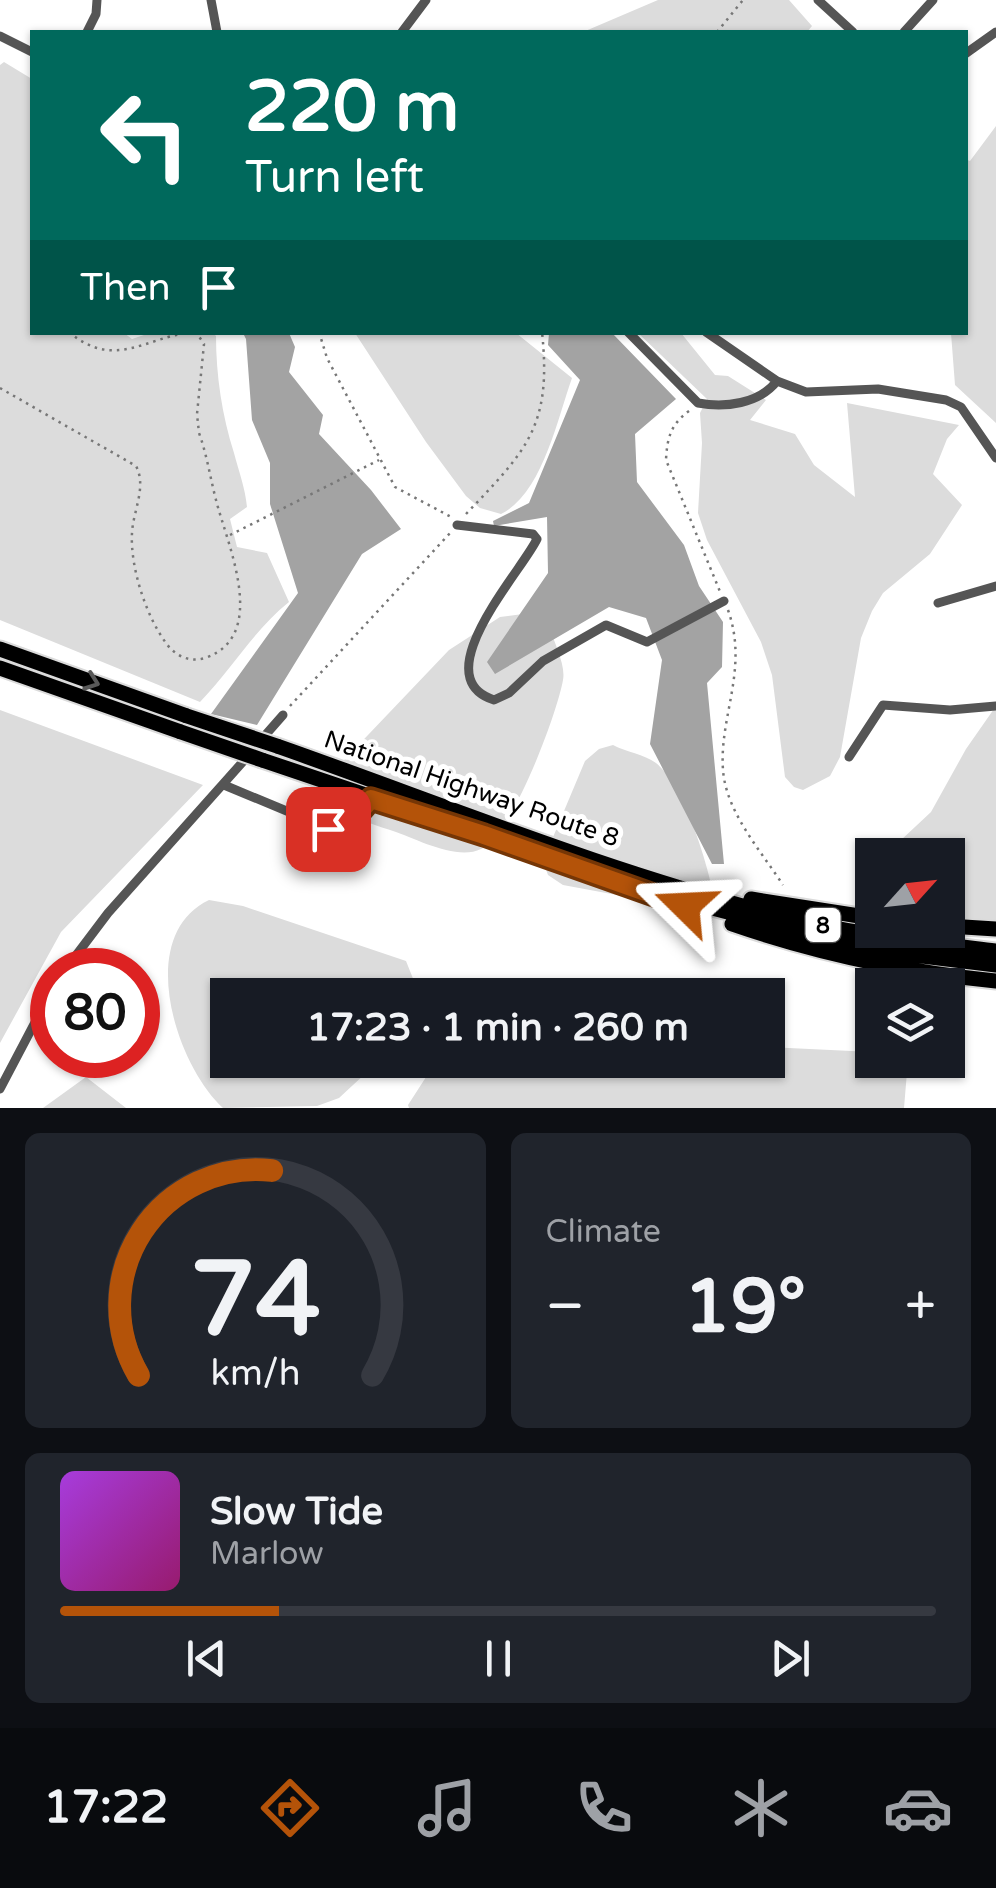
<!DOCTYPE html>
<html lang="en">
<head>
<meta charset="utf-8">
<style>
  body { margin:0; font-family:"Varela Round",sans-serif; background:#20242c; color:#f1f3f6; height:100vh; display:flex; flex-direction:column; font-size:38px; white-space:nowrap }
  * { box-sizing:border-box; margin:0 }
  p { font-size:32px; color:#9ea1a6 }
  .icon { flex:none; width:55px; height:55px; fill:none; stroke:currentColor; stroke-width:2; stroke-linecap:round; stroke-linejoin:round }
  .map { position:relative; height:1108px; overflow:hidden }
  .side { display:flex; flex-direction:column; gap:25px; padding:25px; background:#0d0f14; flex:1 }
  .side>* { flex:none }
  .top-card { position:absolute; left:30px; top:30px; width:938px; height:305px; border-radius:0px; box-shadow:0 2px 8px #0004; background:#00695c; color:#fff; overflow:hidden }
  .needle { width:65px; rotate:63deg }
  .fabs { position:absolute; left:855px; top:838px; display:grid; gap:20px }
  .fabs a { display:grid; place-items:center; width:110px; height:110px; border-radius:0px; background:#171b24; box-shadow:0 2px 8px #0004; font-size:50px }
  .speed { position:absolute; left:30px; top:948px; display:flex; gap:20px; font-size:50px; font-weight:700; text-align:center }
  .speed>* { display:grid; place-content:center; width:130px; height:130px; border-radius:50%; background:#171b24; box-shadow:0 2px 8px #0004; line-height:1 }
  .speed .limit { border:15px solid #d22; background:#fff; color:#111 }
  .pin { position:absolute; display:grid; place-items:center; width:85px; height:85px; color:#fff; margin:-42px; border-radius:20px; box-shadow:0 5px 15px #0006 }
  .me { position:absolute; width:110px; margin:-55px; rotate:291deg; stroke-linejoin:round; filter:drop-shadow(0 0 8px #0008) }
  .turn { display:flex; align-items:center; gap:35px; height:210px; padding:0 50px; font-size:45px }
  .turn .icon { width:130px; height:130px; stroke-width:2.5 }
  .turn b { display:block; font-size:70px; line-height:85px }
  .then { display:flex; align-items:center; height:95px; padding:0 50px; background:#0003; gap:20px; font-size:38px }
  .big { font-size:75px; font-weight:700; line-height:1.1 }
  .side .widget { flex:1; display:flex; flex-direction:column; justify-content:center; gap:15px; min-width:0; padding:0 35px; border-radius:15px; background:#20242c }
  .side .dial { align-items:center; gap:0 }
  .dial svg { height:260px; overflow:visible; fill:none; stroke:#363941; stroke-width:7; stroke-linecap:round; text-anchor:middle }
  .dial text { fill:#f1f3f6; stroke:none }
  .song { display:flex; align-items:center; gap:30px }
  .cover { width:120px; height:120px; border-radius:15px; background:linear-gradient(135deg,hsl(280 70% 55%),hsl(320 70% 35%)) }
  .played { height:10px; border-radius:5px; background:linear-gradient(90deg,#b45309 25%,#363941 25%) }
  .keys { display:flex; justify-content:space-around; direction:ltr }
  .heat { display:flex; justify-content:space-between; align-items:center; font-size:55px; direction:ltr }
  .side .tiles { flex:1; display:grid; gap:25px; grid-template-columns:1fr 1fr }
  .widget:last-child { grid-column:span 2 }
  .trip { position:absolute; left:210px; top:978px; width:575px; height:100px; border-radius:0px; background:#171b24; box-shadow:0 2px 8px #0004; font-weight:700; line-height:100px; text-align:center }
  .dock { display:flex; height:160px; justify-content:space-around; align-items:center; background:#090b0e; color:#9ea1a6 }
  .dock .icon { width:70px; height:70px }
  .dock .selected { color:#b45309 }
  .dock b { font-size:45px; color:#f1f3f6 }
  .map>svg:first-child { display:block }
  .green { fill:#dcdcdc }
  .water { fill:#a3a3a3 }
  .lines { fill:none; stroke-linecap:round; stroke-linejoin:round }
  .trunk-casing { stroke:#dbdbdb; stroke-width:19 }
  .path { stroke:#777; stroke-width:2.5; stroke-dasharray:2.5 5; stroke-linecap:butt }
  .minor { stroke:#555; stroke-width:9 }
  .trunk { stroke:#000; stroke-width:15 }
  .trunk-bridge-casing { stroke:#dbdbdb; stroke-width:19; stroke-linecap:butt }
  .trunk-bridge { stroke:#000; stroke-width:15 }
  .oneway { stroke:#595959 }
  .route-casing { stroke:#753606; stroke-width:25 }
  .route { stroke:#b45309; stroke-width:18 }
  .labels { text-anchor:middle; stroke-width:10; stroke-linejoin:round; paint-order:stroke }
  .shield { fill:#fff; stroke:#4c4c4c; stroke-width:2.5 }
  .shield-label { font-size:22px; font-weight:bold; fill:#000 }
  .street-label { font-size:25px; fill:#000; stroke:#fff }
</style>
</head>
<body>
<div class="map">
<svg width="996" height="1108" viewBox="0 0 996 1108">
  <rect width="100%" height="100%" fill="#fff"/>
  <path class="green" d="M658 0H789L812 26 807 32H583Z
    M4 62 32 79V332L124 333 132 339 150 333H213L216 336C216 375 222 416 234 453 239 472 245 487 247 507L230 519 237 547 267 553 289 602C254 630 232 669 200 702L0 620V65Z
    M996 126V423L955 385 951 333 965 332V159L970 161Z
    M355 333H516L572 378C557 420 542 494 501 514L480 508 466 496 426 442Z
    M638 333H681L715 375 728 376 766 400 750 420 795 434 814 465 855 497 847 403 959 425 947 439 933 474 962 505 930 554 883 593 872 611 861 638 840 757 830 776 803 790 794 787 785 777 772 675 761 642 707 540 698 513 702 443 700 413 707 399Z
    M523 614 550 628C554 643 566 665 563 680 557 714 512 835 481 849 457 861 417 839 393 831 366 822 339 815 325 787L327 778 449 650 500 617Z
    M996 706V923L948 918V855H885L931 812 966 749Z
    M0 710 203 785 61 932 0 1043Z
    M613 745C626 752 644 754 656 763 684 786 708 863 714 898L687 908 563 885 548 875 543 861 585 761 599 749Z
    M209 900 243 906 406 961 416 986 412 995H228V1060H380L339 1098 317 1106 223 1108C176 1065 134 936 209 900Z
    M768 1047 872 1052V1060H908L904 1108H409L408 1105 437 1060H768Z
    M86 1077 126 1108H43Z"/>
  <path class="water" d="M243 333H289L295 347 289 372 323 415 319 434 371 490 401 529 362 554 257 725 211 714 298 593 270 504V463L252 420 246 339Z
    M549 333H612L676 399 635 434 637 482 684 545 699 586 723 622 722 667 707 683 724 864H712L650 744 662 660 646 618 609 607 495 674 487 662 548 573 547 517 494 526 493 521 529 503 580 380 548 345Z"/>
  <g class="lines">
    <defs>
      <path id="trunk" d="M0 649 187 716
        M0 668 181 732
        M277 746C442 804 607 872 777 915 848 934 923 942 996 951
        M262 760 655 893 873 950 996 965
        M751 899 872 918
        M732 924C819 954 904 972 996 981
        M948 926 996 929"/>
    </defs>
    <use href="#trunk" class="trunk-casing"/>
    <path class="path" d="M717 32 743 0
      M69 332C114 370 144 338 192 332
      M319 332 327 358 395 487 453 518
      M0 388 136 466C147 487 133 511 132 533 130 567 146 616 166 643 175 656 190 663 205 658 270 636 227 544 216 500 210 477 207 455 199 433L197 414 204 344 196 332
      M689 411C671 424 667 438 666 460L721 594
      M466 514C527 450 552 426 542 332
      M230 535 379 460
      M728 610C749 669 719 716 723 770 726 812 761 851 783 885
      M290 706 451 532"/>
    <path class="minor" d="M211 0 217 32
      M818 0 853 32
      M87 32 96 14 97 0
      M402 32 426 0
      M904 32 933 0
      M0 36 32 52
      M965 54 996 32
      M628 332 698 403C725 408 759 404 777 381
      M706 332 777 381 806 392 878 389 946 400 961 407 996 458
      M457 525 533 534 537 539C522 571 423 677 494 700L509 693 543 661 606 625 647 642 724 601
      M938 603 996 586
      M261 740 283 715
      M849 757 883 705 950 710 996 706
      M224 785 337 832 350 827 371 799
      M65 970 108 913 248 756
      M0 1089 52 990"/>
    <use href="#trunk" class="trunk"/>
    <defs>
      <path id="trunk-bridge" d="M187 716 277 746
        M181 732 262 760"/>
    </defs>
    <use href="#trunk-bridge" class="trunk-bridge-casing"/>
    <use href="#trunk-bridge" class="trunk-bridge"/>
  </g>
  <defs><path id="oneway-chevron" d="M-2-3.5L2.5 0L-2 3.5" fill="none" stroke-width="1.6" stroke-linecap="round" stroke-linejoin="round" transform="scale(2.5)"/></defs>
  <use class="oneway" href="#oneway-chevron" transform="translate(92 682) rotate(20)"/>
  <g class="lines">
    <defs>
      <path id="route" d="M328 829 344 830 371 799 484 835 685 906"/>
    </defs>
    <use href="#route" class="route-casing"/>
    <use href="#route" class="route"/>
  </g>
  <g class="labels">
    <rect class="shield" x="805.5" y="908" width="35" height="34" rx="8"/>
    <g class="shield-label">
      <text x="823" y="933">8</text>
    </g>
    <g class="street-label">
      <text transform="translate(472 788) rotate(19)" y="9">National Highway Route 8</text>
    </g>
  </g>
</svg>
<div class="fabs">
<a><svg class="needle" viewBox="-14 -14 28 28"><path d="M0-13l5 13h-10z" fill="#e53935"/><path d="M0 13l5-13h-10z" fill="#9ea1a6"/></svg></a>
<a><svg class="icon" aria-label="layers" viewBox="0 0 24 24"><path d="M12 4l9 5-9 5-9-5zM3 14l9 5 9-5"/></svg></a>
</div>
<div class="speed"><div class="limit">80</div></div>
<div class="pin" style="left:328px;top:829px;background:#d93025"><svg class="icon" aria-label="arrive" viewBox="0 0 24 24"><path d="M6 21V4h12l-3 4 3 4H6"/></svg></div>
<svg class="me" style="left:685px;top:906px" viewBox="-20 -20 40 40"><path d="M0-17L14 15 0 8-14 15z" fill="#b45309" stroke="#fff" stroke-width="4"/></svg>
<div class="trip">17:23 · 1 min · 260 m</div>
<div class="top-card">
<div class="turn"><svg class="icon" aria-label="left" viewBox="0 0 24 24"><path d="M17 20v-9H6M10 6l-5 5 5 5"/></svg><div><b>220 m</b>Turn left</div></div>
<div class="then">Then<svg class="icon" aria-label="arrive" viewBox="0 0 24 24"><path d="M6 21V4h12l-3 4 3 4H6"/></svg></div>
</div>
</div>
<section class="side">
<div class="tiles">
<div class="widget dial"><svg viewBox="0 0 100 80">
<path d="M14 69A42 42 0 1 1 86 69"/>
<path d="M14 69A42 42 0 0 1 55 6" stroke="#b45309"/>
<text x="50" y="56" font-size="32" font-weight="700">74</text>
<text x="50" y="72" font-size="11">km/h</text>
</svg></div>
<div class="widget"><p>Climate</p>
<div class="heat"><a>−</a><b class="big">19°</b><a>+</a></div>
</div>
<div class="widget">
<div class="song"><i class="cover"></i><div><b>Slow Tide</b><p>Marlow</p></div></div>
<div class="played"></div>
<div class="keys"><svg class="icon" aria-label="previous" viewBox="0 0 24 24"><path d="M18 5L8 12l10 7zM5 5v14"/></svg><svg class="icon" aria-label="pause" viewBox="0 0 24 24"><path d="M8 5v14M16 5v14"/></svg><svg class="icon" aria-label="next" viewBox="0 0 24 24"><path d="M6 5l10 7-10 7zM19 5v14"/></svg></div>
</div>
</div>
</section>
<nav class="dock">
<b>17:22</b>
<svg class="icon selected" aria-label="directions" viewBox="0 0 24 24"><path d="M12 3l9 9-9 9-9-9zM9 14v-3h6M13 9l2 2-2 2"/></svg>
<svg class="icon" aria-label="music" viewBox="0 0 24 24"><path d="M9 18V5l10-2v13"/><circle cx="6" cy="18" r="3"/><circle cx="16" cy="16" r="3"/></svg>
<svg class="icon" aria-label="phone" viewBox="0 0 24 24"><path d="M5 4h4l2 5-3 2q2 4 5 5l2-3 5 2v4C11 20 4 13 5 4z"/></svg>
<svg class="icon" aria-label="climate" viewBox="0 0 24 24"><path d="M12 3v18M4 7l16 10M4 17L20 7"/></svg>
<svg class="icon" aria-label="car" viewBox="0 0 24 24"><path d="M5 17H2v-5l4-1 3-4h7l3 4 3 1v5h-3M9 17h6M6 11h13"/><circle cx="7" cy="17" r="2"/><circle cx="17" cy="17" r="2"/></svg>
</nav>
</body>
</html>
